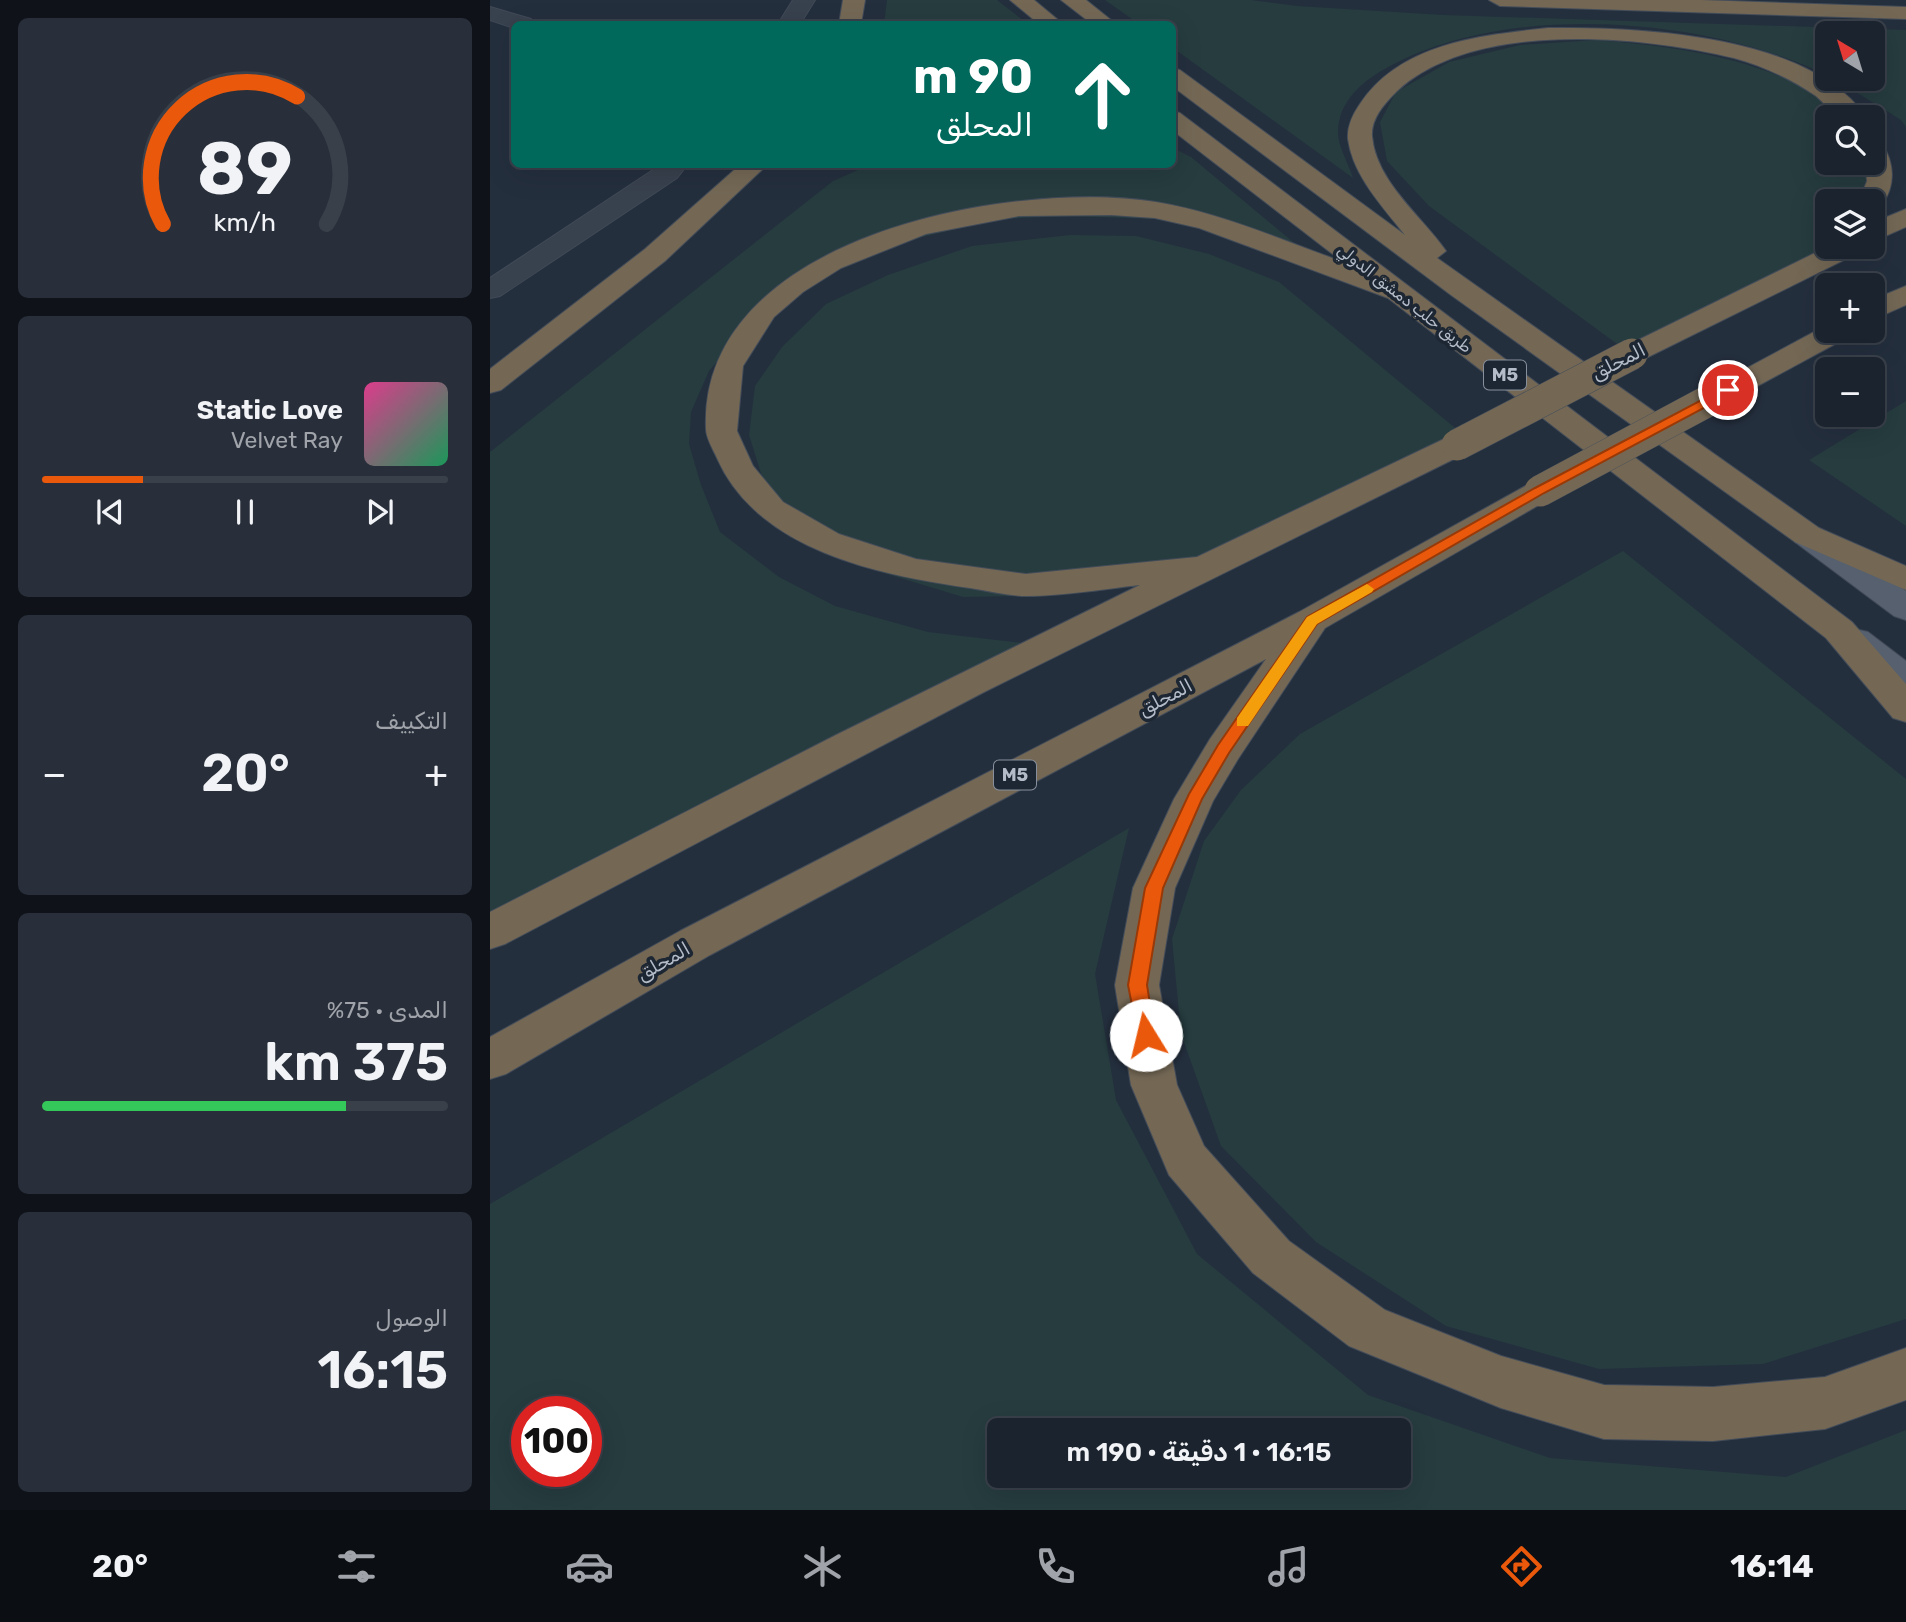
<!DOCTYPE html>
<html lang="ar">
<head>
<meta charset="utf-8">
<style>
  body { margin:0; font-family:Rubik,Cairo,sans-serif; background:#282f3a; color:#f1f3f6; direction:rtl; height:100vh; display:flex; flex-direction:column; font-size:26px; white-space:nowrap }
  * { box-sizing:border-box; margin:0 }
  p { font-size:23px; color:#a0a4aa }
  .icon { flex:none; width:38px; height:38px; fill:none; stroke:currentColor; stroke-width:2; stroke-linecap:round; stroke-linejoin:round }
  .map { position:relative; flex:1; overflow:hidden; direction:ltr }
  .sheet { display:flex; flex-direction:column; gap:18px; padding:18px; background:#0f1319; width:490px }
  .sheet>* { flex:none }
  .banner { position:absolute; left:21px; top:21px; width:665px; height:147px; border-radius:10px; box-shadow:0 7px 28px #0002,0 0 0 2px #39404a; direction:rtl; background:#00695c; color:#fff; overflow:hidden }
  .needle { width:46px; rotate:322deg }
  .fabs { position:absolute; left:1325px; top:21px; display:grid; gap:14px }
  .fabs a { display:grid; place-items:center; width:70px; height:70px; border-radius:10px; background:#1b232e; box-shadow:0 7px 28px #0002,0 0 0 2px #39404a; font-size:35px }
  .speed { position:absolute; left:21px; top:1396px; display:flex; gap:14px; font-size:35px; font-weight:700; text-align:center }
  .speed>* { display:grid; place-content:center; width:91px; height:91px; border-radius:50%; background:#1b232e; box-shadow:0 7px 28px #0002,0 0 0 2px #39404a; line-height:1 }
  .speed .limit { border:10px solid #d22; background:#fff; color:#111 }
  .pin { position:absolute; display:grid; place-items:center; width:60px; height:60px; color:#fff; margin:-30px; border:4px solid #fff; border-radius:50%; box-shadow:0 2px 7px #0007 }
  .me { position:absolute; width:77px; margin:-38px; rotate:351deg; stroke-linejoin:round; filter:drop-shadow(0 0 5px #0008) }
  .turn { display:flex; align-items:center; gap:24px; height:147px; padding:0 28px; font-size:32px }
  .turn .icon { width:91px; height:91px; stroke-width:2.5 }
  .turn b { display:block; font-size:49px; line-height:60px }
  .big { font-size:52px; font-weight:600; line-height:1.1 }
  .sheet .tile { flex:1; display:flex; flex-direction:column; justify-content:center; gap:10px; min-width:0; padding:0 24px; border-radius:10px; background:#282f3a }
  .sheet .dial { align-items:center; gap:0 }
  .dial svg { height:182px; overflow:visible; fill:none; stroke:#39404a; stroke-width:7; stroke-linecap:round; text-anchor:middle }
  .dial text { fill:#f1f3f6; stroke:none }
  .song { display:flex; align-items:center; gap:21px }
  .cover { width:84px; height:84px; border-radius:10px; background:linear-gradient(135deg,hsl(330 70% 55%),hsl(150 70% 35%)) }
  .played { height:7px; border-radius:4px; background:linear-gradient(90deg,#ea580c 25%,#39404a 25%) }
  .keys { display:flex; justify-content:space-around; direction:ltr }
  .heat { display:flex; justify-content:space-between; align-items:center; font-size:38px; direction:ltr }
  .charge { height:10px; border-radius:5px; background:linear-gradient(90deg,#34c759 75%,#39404a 0) }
  .trip { position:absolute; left:497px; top:1418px; width:424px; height:70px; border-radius:10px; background:#1b232e; box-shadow:0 7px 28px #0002,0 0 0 2px #39404a; font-weight:600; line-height:70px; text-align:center; direction:rtl }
  .menu { display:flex; height:112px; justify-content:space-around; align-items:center; background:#0b0e12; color:#a0a4aa }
  .menu .icon { width:49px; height:49px }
  .menu .selected { color:#ea580c }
  .menu b { font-size:32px; color:#f1f3f6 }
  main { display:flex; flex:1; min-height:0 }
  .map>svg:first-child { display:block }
  .green { fill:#263c3f; fill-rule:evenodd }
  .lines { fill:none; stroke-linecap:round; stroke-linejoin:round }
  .minor-casing { stroke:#414a57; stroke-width:2 }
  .major-casing { stroke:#414a57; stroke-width:2 }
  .highway-casing { stroke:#434c59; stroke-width:2 }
  .minor { fill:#38414e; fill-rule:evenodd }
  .major { fill:#56606e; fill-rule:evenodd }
  .highway { fill:#746855; fill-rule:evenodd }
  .highway-bridge-casing { stroke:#434c59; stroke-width:32; stroke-linecap:butt }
  .highway-bridge { stroke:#746855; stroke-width:31 }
  .route { fill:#ea580c; stroke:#983908; stroke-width:2 }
  .slow { fill:#f59e0b }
  .labels { text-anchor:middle; stroke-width:7; stroke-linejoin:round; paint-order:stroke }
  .far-street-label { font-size:16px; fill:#b4bcc9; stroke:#1d2633 }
  .shield { fill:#1d2633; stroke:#878f9c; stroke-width:2 }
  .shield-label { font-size:18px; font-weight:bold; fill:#b4bcc9 }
  .street-label { font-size:19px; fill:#b4bcc9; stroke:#1d2633 }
</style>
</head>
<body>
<main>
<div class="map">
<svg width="1416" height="1510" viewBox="0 0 1416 1510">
  <rect width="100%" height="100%" fill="#242f3e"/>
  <path class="green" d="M397 0H507L538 24H394Z
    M615 0H761L807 6 953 15 1416 30V127L1411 120 1345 79H1382V33H1337V75C1216 17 1021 1 900 66 874 80 848 100 848 133 848 146 859 165 863 178L683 48 682 24H649Z
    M1106 40C1195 47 1288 60 1361 117H1337V163H1382L1398 169 1392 207 1383 216 1382 201H1337V247H1343L1138 352 939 206 897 161 890 122 906 92 959 62 1030 45Z
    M683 148 701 157 815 252 666 219 580 216 509 219 428 238 354 265 252 332 219 371 201 412 199 444 211 485 230 532 289 577 345 606 438 632 559 646 0 934V452L343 181 379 165 682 164Z
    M580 235 646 236 719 254 789 282 976 437 765 542 674 571 572 595 473 597 384 570 314 533 274 483 259 435 265 386 292 347 336 304 398 275 482 246Z
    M1416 401V526L1319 460Z
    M1133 551 1416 779V1319L1273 1364 1109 1369 956 1326 826 1242 731 1146 691 1034 682 939 714 841 751 790 810 734Z
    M639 828 605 974 626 1100 707 1254 878 1395 1060 1458 1296 1477 1416 1430V1510H0V1204ZM96 1412V1472H37V1412ZM509 1430H908V1475H509Z"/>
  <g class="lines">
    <defs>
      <path id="minor" d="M303 0H325L310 24H288Z
        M0 7 41 19 44 24H24V28L0 20Z
        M172 164H198L187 178 10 296 0 298V278Z"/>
      <path id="major" d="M1317 525 1329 528 1416 591V620L1404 616 1305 542 1300 535 1305 528Z
        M1365 629 1378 632 1416 661V693L1403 689 1352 650 1347 641 1352 632Z"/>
      <path id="highway" d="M353 0H375L371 24H349Z
        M520 0H544L573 24H549Z
        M571 0H596L626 24H602Z
        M999 0H1211L1416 7V19L1010 6Z
        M1058 28C1148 27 1319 34 1376 117 1369 117 1356 120 1350 117 1341 112 1333 102 1326 96 1301 79 1273 66 1244 58 1149 35 984 20 907 91 895 103 881 118 882 136 886 182 931 215 956 251L947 258 1329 528 1416 566V590L1305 542 961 295 682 86V68L690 70 915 235C893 207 863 176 858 139 857 126 863 114 870 104 910 43 992 35 1058 28Z
        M682 111 690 113 1362 622 1416 684V722L1403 718 1336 638 898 298 709 228 665 218 621 215 529 216 436 234 351 268 313 292 284 317 253 366 247 431 263 466 293 502 349 534 426 559 536 574 707 557 956 438 967 436 978 438 983 445 978 452 494 692 15 944 0 949V912L346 735 650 585C613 589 574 596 537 596 518 596 499 591 480 588 390 575 268 551 227 458 223 449 216 438 216 429 208 236 522 179 666 202 731 213 792 240 853 262L682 130Z
        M1382 140 1391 142C1405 163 1406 186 1391 206L1382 209V201H1369L1377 181 1375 163H1382Z
        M251 164H278L175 261 11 390 0 393V369L155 249Z
        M1416 209V227L1382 242V223Z
        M1337 247H1371L1368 253 1152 360 1142 363 1132 360 1127 354 1132 348Z
        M1416 286V305L1382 320V300Z
        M1337 325V331H1362L1358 337 1227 408 1216 411 1205 408 1201 402 1205 396Z
        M1050 481 1061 484 1066 491 1061 498 835 628 748 759 723 801 685 888 669 985 687 1085 714 1146 799 1241 895 1310 1011 1356 1114 1385 1223 1387 1335 1377 1416 1348V1400L1335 1429 1223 1441 1114 1439 1011 1408 859 1346 763 1273 679 1175 641 1085 625 985 643 888 684 799 720 739 776 659 220 955 16 1074 0 1079V1037L190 931 809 612 1039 484Z"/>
    </defs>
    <use href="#minor" class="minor-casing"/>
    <use href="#major" class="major-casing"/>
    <use href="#highway" class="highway-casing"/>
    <use href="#minor" class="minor"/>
    <use href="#major" class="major"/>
    <use href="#highway" class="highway"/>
    <defs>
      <path id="highway-bridge" d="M967 445 1142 354
        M1050 491 1216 402"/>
    </defs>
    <use href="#highway-bridge" class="highway-bridge-casing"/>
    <use href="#highway-bridge" class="highway-bridge"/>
  </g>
  <path class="route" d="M1238 386 1242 387V393L1054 493 827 624 739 753 712 799 673 888 657 985 665 1035 662 1041H649L638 985 655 888 699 794 728 745 817 617 1045 488Z"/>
  <path class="slow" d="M877 584 884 589 882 592 827 624 758 726H747V718L817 617Z"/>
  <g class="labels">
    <g class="far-street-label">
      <text transform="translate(915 298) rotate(38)" y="6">طريق حلب دمشق الدولي</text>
    </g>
    <g class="shield">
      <rect x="994" y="360.5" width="42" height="29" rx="5"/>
      <rect x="504" y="760.5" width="42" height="29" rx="5"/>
    </g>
    <g class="shield-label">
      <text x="1015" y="381">M5</text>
      <text x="525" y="781">M5</text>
    </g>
    <g class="street-label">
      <text transform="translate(1128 361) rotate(-27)" y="7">المحلق</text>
      <text transform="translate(675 697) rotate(-28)" y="7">المحلق</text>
      <text transform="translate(173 961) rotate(-30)" y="7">المحلق</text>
    </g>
  </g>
</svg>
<div class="fabs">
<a><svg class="needle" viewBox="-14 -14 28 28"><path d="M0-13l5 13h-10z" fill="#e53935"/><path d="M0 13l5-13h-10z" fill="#a0a4aa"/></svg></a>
<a><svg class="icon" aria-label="search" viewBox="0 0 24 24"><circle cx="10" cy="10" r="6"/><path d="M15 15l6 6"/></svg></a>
<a><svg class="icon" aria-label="layers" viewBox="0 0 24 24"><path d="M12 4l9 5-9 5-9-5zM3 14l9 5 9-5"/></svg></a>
<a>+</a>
<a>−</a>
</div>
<div class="speed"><div class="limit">100</div></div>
<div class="pin" style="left:1238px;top:390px;background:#d93025"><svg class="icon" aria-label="arrive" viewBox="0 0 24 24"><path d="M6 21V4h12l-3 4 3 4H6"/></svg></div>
<svg class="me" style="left:656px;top:1035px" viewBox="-20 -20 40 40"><circle r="19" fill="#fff"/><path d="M0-13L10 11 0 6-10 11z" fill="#ea580c"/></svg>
<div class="trip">16:15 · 1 دقيقة · 190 m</div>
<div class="banner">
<div class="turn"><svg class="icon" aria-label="ahead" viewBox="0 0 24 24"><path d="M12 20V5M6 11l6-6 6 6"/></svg><div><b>90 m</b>المحلق</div></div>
</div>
</div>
<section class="sheet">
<div class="tile dial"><svg viewBox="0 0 100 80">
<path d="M14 69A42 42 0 1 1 86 69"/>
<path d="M14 69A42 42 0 0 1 73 13" stroke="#ea580c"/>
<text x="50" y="56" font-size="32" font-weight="700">89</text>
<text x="50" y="72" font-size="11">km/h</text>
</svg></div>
<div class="tile">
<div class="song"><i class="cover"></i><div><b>Static Love</b><p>Velvet Ray</p></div></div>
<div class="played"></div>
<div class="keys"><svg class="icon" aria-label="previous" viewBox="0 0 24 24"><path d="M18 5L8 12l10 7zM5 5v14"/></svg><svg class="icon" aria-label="pause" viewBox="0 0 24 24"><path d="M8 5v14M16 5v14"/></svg><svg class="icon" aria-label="next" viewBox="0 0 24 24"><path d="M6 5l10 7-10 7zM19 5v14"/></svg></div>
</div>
<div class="tile"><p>التكييف</p>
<div class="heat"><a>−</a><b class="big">20°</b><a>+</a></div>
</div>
<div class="tile"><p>المدى · 75%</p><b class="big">375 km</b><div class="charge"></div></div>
<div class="tile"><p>الوصول</p><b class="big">16:15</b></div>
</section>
</main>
<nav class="menu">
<b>16:14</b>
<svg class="icon selected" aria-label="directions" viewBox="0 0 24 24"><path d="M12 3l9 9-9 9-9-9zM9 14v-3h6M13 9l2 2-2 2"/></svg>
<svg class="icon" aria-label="music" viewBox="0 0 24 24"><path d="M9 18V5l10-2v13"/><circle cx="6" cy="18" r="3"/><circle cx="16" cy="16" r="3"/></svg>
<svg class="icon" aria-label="phone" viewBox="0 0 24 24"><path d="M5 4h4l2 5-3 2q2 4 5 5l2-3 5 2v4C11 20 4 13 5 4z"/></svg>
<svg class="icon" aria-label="climate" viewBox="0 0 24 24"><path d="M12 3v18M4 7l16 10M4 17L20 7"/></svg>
<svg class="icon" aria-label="car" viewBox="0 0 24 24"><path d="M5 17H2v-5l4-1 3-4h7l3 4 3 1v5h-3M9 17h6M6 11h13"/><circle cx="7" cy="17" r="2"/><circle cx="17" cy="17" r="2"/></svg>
<svg class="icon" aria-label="filters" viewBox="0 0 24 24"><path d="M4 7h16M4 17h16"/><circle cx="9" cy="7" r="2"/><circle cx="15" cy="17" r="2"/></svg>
<b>20°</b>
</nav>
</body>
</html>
